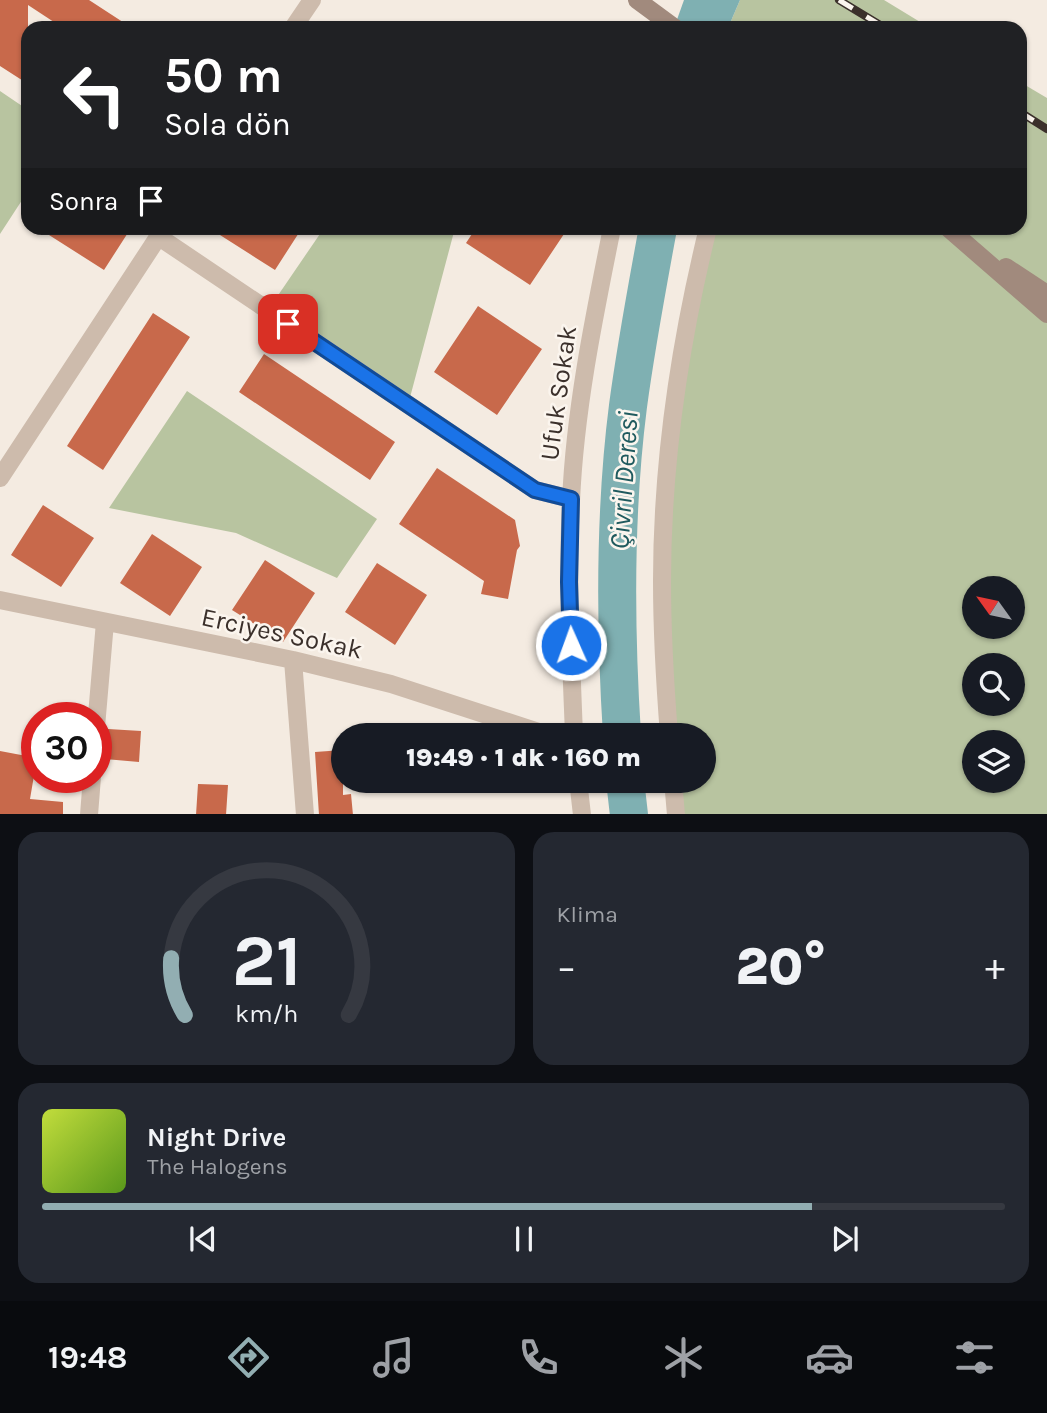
<!DOCTYPE html>
<html lang="tr">
<head>
<meta charset="utf-8">
<style>
  body { margin:0; font-family:Karla,sans-serif; background:#242831; color:#f1f3f6; height:100vh; display:flex; flex-direction:column; font-size:26px; white-space:nowrap }
  * { box-sizing:border-box; margin:0 }
  p { font-size:23px; color:#9ea1a6 }
  .icon { flex:none; width:38px; height:38px; fill:none; stroke:currentColor; stroke-width:2; stroke-linecap:round; stroke-linejoin:round }
  .map { position:relative; height:814px; overflow:hidden }
  .panel { display:flex; flex-direction:column; gap:18px; padding:18px; background:#0d0f14; flex:1 }
  .panel>* { flex:none }
  .top-card { position:absolute; left:21px; top:21px; width:1006px; height:214px; border-radius:21px; box-shadow:0 2px 5px #0004; background:#202124; color:#fff; overflow:hidden }
  .needle { width:46px; rotate:303deg }
  .tools { position:absolute; left:962px; top:576px; display:grid; gap:14px }
  .tools a { display:grid; place-items:center; width:63px; height:63px; border-radius:50%; background:#171b24; box-shadow:0 2px 5px #0004; font-size:35px }
  .speed { position:absolute; left:21px; top:702px; display:flex; gap:14px; font-size:35px; font-weight:700; text-align:center }
  .speed>* { display:grid; place-content:center; width:91px; height:91px; border-radius:50%; background:#171b24; box-shadow:0 2px 5px #0004; line-height:1 }
  .speed .limit { border:10px solid #d22; background:#fff; color:#111 }
  .pin { position:absolute; display:grid; place-items:center; width:60px; height:60px; color:#fff; margin:-30px; border-radius:14px; box-shadow:0 4px 10px #0006 }
  .me { position:absolute; width:77px; margin:-38px; rotate:358deg; stroke-linejoin:round; filter:drop-shadow(0 0 5px #0008) }
  .turn { display:flex; align-items:center; gap:24px; height:147px; padding:0 28px; font-size:32px }
  .turn .icon { width:91px; height:91px; stroke-width:2.5 }
  .turn b { display:block; font-size:49px; line-height:60px }
  .then { display:flex; align-items:center; height:66px; padding:0 28px; background:#0003; gap:14px; font-size:26px }
  .big { font-size:52px; font-weight:800; line-height:1.1 }
  .panel .widget { flex:1; display:flex; flex-direction:column; justify-content:center; gap:10px; min-width:0; padding:0 24px; border-radius:21px; background:#242831 }
  .panel .dial { align-items:center; gap:0 }
  .dial svg { height:182px; overflow:visible; fill:none; stroke:#363941; stroke-width:7; stroke-linecap:round; text-anchor:middle }
  .dial text { fill:#f1f3f6; stroke:none }
  .song { display:flex; align-items:center; gap:21px }
  .cover { width:84px; height:84px; border-radius:10px; background:linear-gradient(135deg,hsl(70 70% 55%),hsl(90 70% 35%)) }
  .played { height:7px; border-radius:4px; background:linear-gradient(90deg,#92aeb2 80%,#363941 80%) }
  .keys { display:flex; justify-content:space-around; direction:ltr }
  .heat { display:flex; justify-content:space-between; align-items:center; font-size:38px; direction:ltr }
  .panel .tiles { flex:1; display:grid; gap:18px; grid-template-columns:1fr 1fr }
  .widget:last-child { grid-column:span 2 }
  .trip { position:absolute; left:331px; top:723px; width:385px; height:70px; border-radius:35px; background:#171b24; box-shadow:0 2px 5px #0004; font-weight:800; line-height:70px; text-align:center }
  .dock { display:flex; height:112px; justify-content:space-around; align-items:center; background:#090b0e; color:#9ea1a6 }
  .dock .icon { width:49px; height:49px }
  .dock .selected { color:#92aeb2 }
  .dock b { font-size:32px; color:#f1f3f6 }
  .map>svg:first-child { display:block }
  .green { fill:#b8c4a0; fill-rule:evenodd }
  .water { fill:#7fb0b2 }
  .lines { fill:none; stroke-linecap:round; stroke-linejoin:round }
  .river { stroke:#7fb0b2; stroke-width:38 }
  .building { fill:#c8694b }
  .street { stroke:#cdbbac; stroke-width:18 }
  .secondary { stroke:#a18a7d; stroke-width:18 }
  .rail-casing { stroke:#3b302b; stroke-width:8 }
  .rail { stroke:#fbf5ee; stroke-width:5; stroke-dasharray:16; stroke-linecap:butt }
  .route-casing { stroke:#114b97; stroke-width:18 }
  .route { stroke:#1a73e8; stroke-width:12 }
  .labels { text-anchor:middle; stroke-width:5; stroke-linejoin:round; paint-order:stroke }
  .street-label { font-size:26px; fill:#3b302b; stroke:#fbf5ee }
  .water-label { font-size:28px; font-style:italic; fill:#1f5a5e; stroke:#fbf5ee }
</style>
</head>
<body>
<div class="map">
<svg width="1047" height="815" viewBox="0 0 1047 815">
  <rect width="100%" height="100%" fill="#f4ebe1"/>
  <path class="green" d="M740 0H884L930 28H728Z
    M1020 82 1047 98V814H676L673 781 704 780V735H669L665 512 708 228H1020ZM975 588H1013V626H975ZM975 665H1013V704H975ZM975 742H1013V780H975Z
    M0 91 28 110V191L0 234Z
    M324 228H455L408 405 268 310Z
    M187 391 377 519 337 578 236 533 109 508Z"/>
  <path class="water" d="M684 0H740L728 28H674Z"/>
  <g class="lines">
    <path class="river" d="M622 735C615 625 614 515 628 406 636 346 647 287 658 228
      M625 780 629 815"/>
  </g>
  <path class="building" d="M0 0H89L132 28H63L28 5V84L0 66Z
    M38 228H131L104 270Z
    M209 228H302L275 270Z
    M476 228H568L530 285 466 243Z
    M478 306 542 349 497 415 434 372Z
    M153 313 190 337 103 470 67 446Z
    M264 354 395 442 370 480 239 392Z
    M437 468 515 520 520 546 517 550 508 599 481 594 484 581 399 524Z
    M43 505 94 538 61 587 11 555Z
    M152 534 202 567 170 616 120 583Z
    M265 560 315 593 283 642 232 610Z
    M377 563 427 595 395 645 345 612Z
    M108 729 141 731 139 762 105 759Z
    M343 750V795L351 794 353 815H319L315 752Z
    M0 751 37 758 30 799 63 802V815H0Z
    M198 784 228 785 226 815H196Z"/>
  <g class="lines">
    <path class="street" d="M293 28 312 0
      M159 237 535 490 571 499
      M0 478 164 228
      M0 600 293 660 391 684 548 735
      M293 660 305 815
      M96 727 105 622
      M574 735C571 657 567 579 571 501 575 409 594 317 612 228
      M669 735C665 684 662 632 662 581 662 463 680 342 708 228
      M578 780 582 815
      M673 780 676 815
      M89 815 92 777"/>
    <path class="secondary" d="M637 0 675 28
      M948 228 1047 314
      M1006 267 1047 294"/>
    <defs>
      <path id="rail" d="M839 0 885 28
        M1020 112 1047 129"/>
    </defs>
    <use href="#rail" class="rail-casing"/>
    <use href="#rail" class="rail"/>
  </g>
  <g class="lines">
    <defs>
      <path id="route" d="M288 324 535 490 571 499 569 582 571 645"/>
    </defs>
    <use href="#route" class="route-casing"/>
    <use href="#route" class="route"/>
  </g>
  <g class="labels">
    <g class="street-label">
      <text transform="translate(558 393) rotate(-82)" y="9">Ufuk Sokak</text>
      <text transform="translate(282 633) rotate(12)" y="9">Erciyes Sokak</text>
    </g>
    <g class="water-label">
      <text transform="translate(623 480) rotate(-86)" y="10">Çivril Deresi</text>
    </g>
  </g>
</svg>
<div class="tools">
<a><svg class="needle" viewBox="-14 -14 28 28"><path d="M0-13l5 13h-10z" fill="#e53935"/><path d="M0 13l5-13h-10z" fill="#9ea1a6"/></svg></a>
<a><svg class="icon" aria-label="search" viewBox="0 0 24 24"><circle cx="10" cy="10" r="6"/><path d="M15 15l6 6"/></svg></a>
<a><svg class="icon" aria-label="layers" viewBox="0 0 24 24"><path d="M12 4l9 5-9 5-9-5zM3 14l9 5 9-5"/></svg></a>
</div>
<div class="speed"><div class="limit">30</div></div>
<div class="pin" style="left:288px;top:324px;background:#d93025"><svg class="icon" aria-label="arrive" viewBox="0 0 24 24"><path d="M6 21V4h12l-3 4 3 4H6"/></svg></div>
<svg class="me" style="left:571px;top:645px" viewBox="-20 -20 40 40"><circle r="17" fill="#1a73e8" stroke="#fff" stroke-width="3"/><path d="M0-11L8 9 0 5-8 9z" fill="#fff"/></svg>
<div class="trip">19:49 · 1 dk · 160 m</div>
<div class="top-card">
<div class="turn"><svg class="icon" aria-label="left" viewBox="0 0 24 24"><path d="M17 20v-9H6M10 6l-5 5 5 5"/></svg><div><b>50 m</b>Sola dön</div></div>
<div class="then">Sonra<svg class="icon" aria-label="arrive" viewBox="0 0 24 24"><path d="M6 21V4h12l-3 4 3 4H6"/></svg></div>
</div>
</div>
<section class="panel">
<div class="tiles">
<div class="widget dial"><svg viewBox="0 0 100 80">
<path d="M14 69A42 42 0 1 1 86 69"/>
<path d="M14 69A42 42 0 0 1 8 44" stroke="#92aeb2"/>
<text x="50" y="56" font-size="32" font-weight="700">21</text>
<text x="50" y="72" font-size="11">km/h</text>
</svg></div>
<div class="widget"><p>Klima</p>
<div class="heat"><a>−</a><b class="big">20°</b><a>+</a></div>
</div>
<div class="widget">
<div class="song"><i class="cover"></i><div><b>Night Drive</b><p>The Halogens</p></div></div>
<div class="played"></div>
<div class="keys"><svg class="icon" aria-label="previous" viewBox="0 0 24 24"><path d="M18 5L8 12l10 7zM5 5v14"/></svg><svg class="icon" aria-label="pause" viewBox="0 0 24 24"><path d="M8 5v14M16 5v14"/></svg><svg class="icon" aria-label="next" viewBox="0 0 24 24"><path d="M6 5l10 7-10 7zM19 5v14"/></svg></div>
</div>
</div>
</section>
<nav class="dock">
<b>19:48</b>
<svg class="icon selected" aria-label="directions" viewBox="0 0 24 24"><path d="M12 3l9 9-9 9-9-9zM9 14v-3h6M13 9l2 2-2 2"/></svg>
<svg class="icon" aria-label="music" viewBox="0 0 24 24"><path d="M9 18V5l10-2v13"/><circle cx="6" cy="18" r="3"/><circle cx="16" cy="16" r="3"/></svg>
<svg class="icon" aria-label="phone" viewBox="0 0 24 24"><path d="M5 4h4l2 5-3 2q2 4 5 5l2-3 5 2v4C11 20 4 13 5 4z"/></svg>
<svg class="icon" aria-label="climate" viewBox="0 0 24 24"><path d="M12 3v18M4 7l16 10M4 17L20 7"/></svg>
<svg class="icon" aria-label="car" viewBox="0 0 24 24"><path d="M5 17H2v-5l4-1 3-4h7l3 4 3 1v5h-3M9 17h6M6 11h13"/><circle cx="7" cy="17" r="2"/><circle cx="17" cy="17" r="2"/></svg>
<svg class="icon" aria-label="filters" viewBox="0 0 24 24"><path d="M4 7h16M4 17h16"/><circle cx="9" cy="7" r="2"/><circle cx="15" cy="17" r="2"/></svg>
</nav>
</body>
</html>
